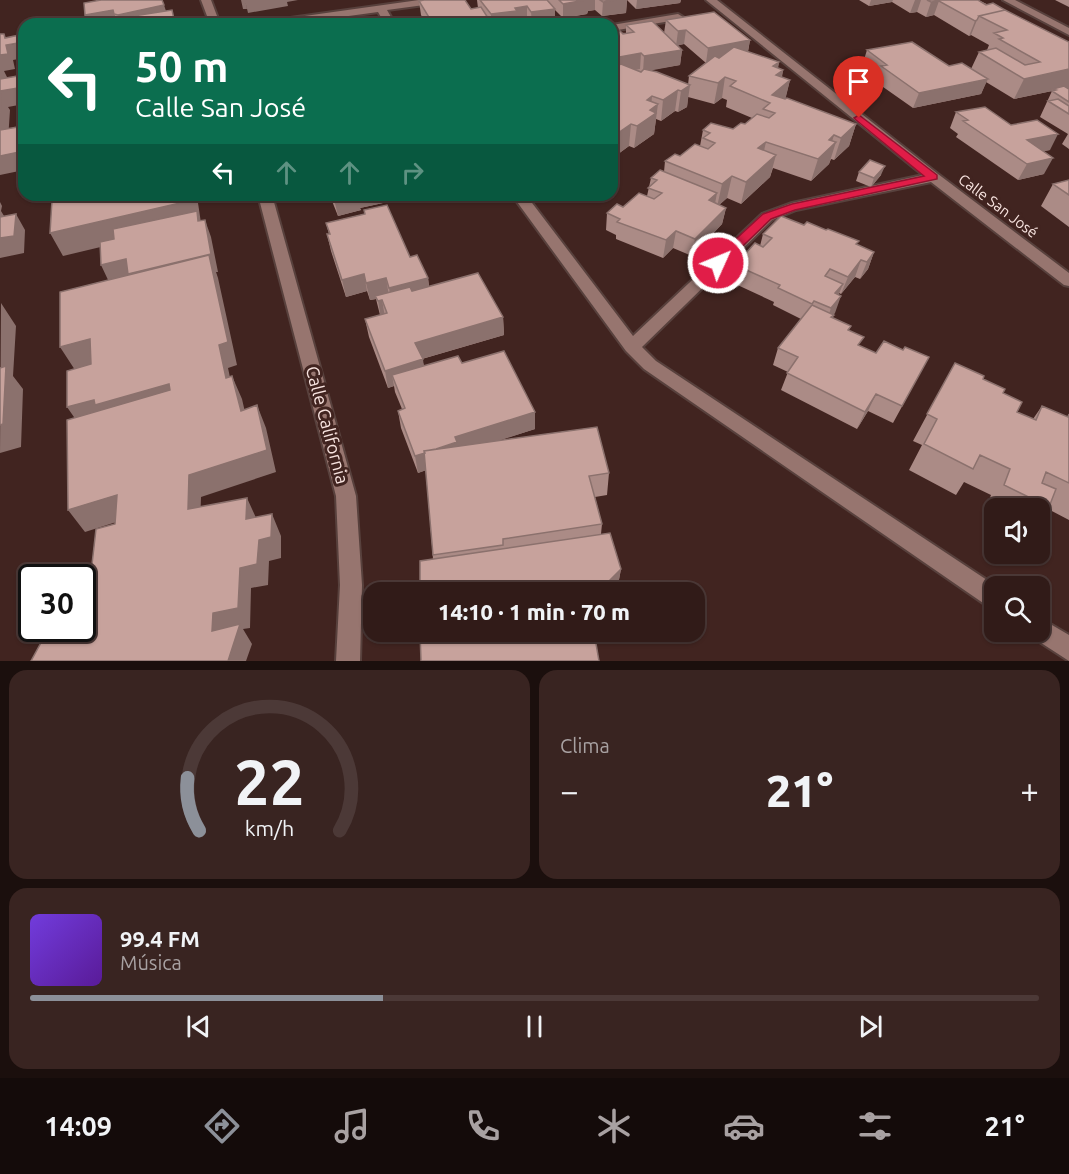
<!DOCTYPE html>
<html lang="es">
<head>
<meta charset="utf-8">
<style>
  body { margin:0; font-family:Ubuntu,sans-serif; background:#392421; color:#f1f3f6; height:100vh; display:flex; flex-direction:column; font-size:22px; white-space:nowrap }
  * { box-sizing:border-box; margin:0 }
  p { font-size:20px; color:#a8a1a2 }
  .icon { flex:none; width:33px; height:33px; fill:none; stroke:currentColor; stroke-width:2; stroke-linecap:round; stroke-linejoin:round }
  .map { position:relative; height:661px; overflow:hidden }
  .panel { display:flex; flex-direction:column; gap:9px; padding:9px; background:#1b0f0d; flex:1 }
  .panel>* { flex:none }
  .banner { position:absolute; left:18px; top:18px; width:600px; height:183px; border-radius:18px; box-shadow:0 2px 4px #0004,0 0 0 2px #4c3937; background:#0b6e4f; color:#fff; overflow:hidden }
  .buttons { position:absolute; left:984px; top:498px; display:grid; gap:12px }
  .buttons a { display:grid; place-items:center; width:66px; height:66px; border-radius:12px; background:#311b18; box-shadow:0 2px 4px #0004,0 0 0 2px #4c3937; font-size:30px }
  .speed { position:absolute; left:18px; top:564px; display:flex; gap:12px; font-size:30px; font-weight:700; text-align:center }
  .speed>* { display:grid; place-content:center; width:78px; height:78px; border-radius:50%; background:#311b18; box-shadow:0 2px 4px #0004,0 0 0 2px #4c3937; line-height:1 }
  .speed .limit { border:3px solid #111; border-radius:9px; background:#fff; color:#111 }
  .pin { position:absolute; display:grid; place-items:center; width:51px; height:51px; color:#fff; margin:-62px -26px; border-radius:50% 50% 50% 0; rotate:-45deg; box-shadow:0 0 6px #0007 }
  .pin .icon { rotate:45deg }
  .me { position:absolute; width:66px; margin:-33px; rotate:46deg; stroke-linejoin:round; filter:drop-shadow(0 0 4px #0008) }
  .turn { display:flex; align-items:center; gap:21px; height:126px; padding:0 18px; font-size:27px }
  .turn .icon { width:78px; height:78px; stroke-width:2.5 }
  .turn b { display:block; font-size:42px; line-height:51px }
  .lanes { display:flex; align-items:center; height:57px; padding:0 18px; background:#0003; justify-content:center; gap:30px; direction:ltr }
  .lanes .off { opacity:.35 }
  .big { font-size:45px; font-weight:800; line-height:1.1 }
  .panel .tile { flex:1; display:flex; flex-direction:column; justify-content:center; gap:9px; min-width:0; padding:0 21px; border-radius:18px; background:#392421 }
  .panel .dial { align-items:center; gap:0 }
  .dial svg { height:156px; overflow:visible; fill:none; stroke:#4c3937; stroke-width:7; stroke-linecap:round; text-anchor:middle }
  .dial text { fill:#f1f3f6; stroke:none }
  .song { display:flex; align-items:center; gap:18px }
  .cover { width:72px; height:72px; border-radius:9px; background:linear-gradient(135deg,hsl(260 70% 55%),hsl(270 70% 35%)) }
  .played { height:6px; border-radius:3px; background:linear-gradient(90deg,#8c9099 35%,#4c3937 35%) }
  .keys { display:flex; justify-content:space-around; direction:ltr }
  .heat { display:flex; justify-content:space-between; align-items:center; font-size:33px; direction:ltr }
  .panel .tiles { flex:1; display:grid; gap:9px; grid-template-columns:1fr 1fr }
  .tile:last-child { grid-column:span 2 }
  .trip { position:absolute; left:363px; top:582px; width:342px; height:60px; border-radius:18px; background:#311b18; box-shadow:0 2px 4px #0004,0 0 0 2px #4c3937; font-weight:800; line-height:60px; text-align:center }
  .tabs { display:flex; height:96px; justify-content:space-around; align-items:center; background:#140b0a; color:#a8a1a2 }
  .tabs .icon { width:42px; height:42px }
  .tabs .current { color:#8c9099 }
  .tabs b { font-size:27px; color:#f1f3f6 }
  .map>svg:first-child { display:block }
  .lines { fill:none; stroke-linecap:round; stroke-linejoin:round }
  .minor-casing { stroke:#58413d; stroke-width:4 }
  .tertiary-casing { stroke:#58413d; stroke-width:4 }
  .minor { fill:#97756f; fill-rule:evenodd }
  .tertiary { fill:#97756f; fill-rule:evenodd }
  .wall { fill:#ab8b86; fill-rule:evenodd }
  .shaded-wall { fill:#8b716d }
  .building { fill:#c7a29c; stroke:#8b716d; stroke-width:1.5 }
  .route { fill:#e11d48; stroke:#92132f; stroke-width:1.5 }
  .labels { text-anchor:middle; stroke-width:6; stroke-linejoin:round; paint-order:stroke }
  .far-street-label { font-size:15px; fill:#f8e4e0; stroke:#412420 }
  .street-label { font-size:18px; fill:#f8e4e0; stroke:#412420 }
</style>
</head>
<body>
<div class="map">
<svg width="1069" height="661" viewBox="0 0 1069 661">
  <rect width="100%" height="100%" fill="#412420"/>
  <g class="lines">
    <defs>
      <path id="minor" d="M201 0H211L220 24H210Z
        M419 0H444L439 3 387 10 395 24H385L378 12 290 24H264L269 21Z
        M706 0H717L938 174 1069 273V286L1064 285 931 182 796 210 772 220 642 347 656 361 996 586 994 608 986 605 644 369 626 351 512 195H526L633 336 762 214 792 203 923 175Z
        M678 14 683 17 682 19 612 31V25Z
        M258 195H272L356 496 362 585 360 661H336L340 585 336 496Z
        M1040 618 1069 635V661L1032 637 1030 632H1040Z"/>
      <path id="tertiary" d="M1003 0H1015L1069 28V35Z"/>
    </defs>
    <use href="#minor" class="minor-casing"/>
    <use href="#tertiary" class="tertiary-casing"/>
    <use href="#minor" class="minor"/>
    <use href="#tertiary" class="tertiary"/>
  </g>
  <path class="wall" d="M477 0H681L680 3 636 9 627 0 626 13 602 16 595 10 588 11 587 14 563 18 555 10V23L548 24H530L527 20 517 22V24H426L421 15 419 1 471 9 478 8Z
    M859 0H978L1069 42V88H1067L1069 89V149L1062 144 1068 134 1040 117 1052 91 1014 99 986 82 981 94 913 108 876 82 878 77 862 66 867 50 949 66 971 69 979 52 987 50 989 45 971 35 969 36 934 15 926 17 917 12 910 13 892 2 869 6Z
    M1055 0H1069V7Z
    M166 11 88 23 85 15Z
    M666 20 750 40 748 52 779 62 778 68 783 70 782 77 790 80 785 99 856 124 849 146 834 160 831 159 829 164 811 181 773 168 770 177 741 204 727 198 719 205 726 208 722 224 692 256 673 248 663 258 616 239V235L606 230 607 213 647 196 651 178 664 172 665 161 680 156 700 146 703 130 733 129 745 124 752 118 726 107 727 100 722 98 714 104 688 97 687 107 678 112 675 111 661 121 656 119 654 134 634 148 629 146 614 157H612V32L626 33V25L664 33ZM684 44 706 63 689 76 688 85 649 70 680 65 682 50 678 45Z
    M956 112 1050 150 1043 151 1044 174 1018 180 956 137 958 134 950 128Z
    M859 172 881 175 871 187 856 181Z
    M1069 180V227L1041 206 1053 184Z
    M314 195H382L383 203 360 208 361 210 338 216 330 196 315 198Z
    M364 210 410 257 428 278 429 286 503 317 504 335 422 359 424 366 462 363 535 412V429L500 440 609 473 607 495 595 497 602 524 601 534 621 569 617 590 615 592H420L433 559 426 470 418 473 401 428 398 411 402 409 395 392 394 386 388 388 369 337 365 319 380 315 376 299 370 300 367 291 346 297 331 251 327 234H329L326 223 364 214Z
    M804 225 874 252 868 269 860 279 855 277 841 294 839 293 833 318 851 326 849 330 860 346 876 353 903 350 929 357 893 423 868 411 857 429 781 390 788 372 773 365 778 348 801 319 773 305 774 302 731 282 735 265 760 246 763 234Z
    M955 363 983 379 1003 393 1017 412 1033 419 1042 406 1067 417 1069 414V520L1048 509 1040 519V508H994V516L985 511 991 495 964 482 956 495 909 470 922 445 913 441Z"/>
  <path class="shaded-wall" d="M241 0H245L247 9H243Z
    M245 0H298L287 2 288 6 248 13Z
    M585 0H595V10L588 11 587 14 563 18V4Z
    M616 0H627L626 13 602 16 603 2Z
    M637 0H681L680 3 636 9Z
    M871 0H893L892 2 869 6Z
    M915 0H921L917 12 910 13Z
    M939 1 934 15 926 17 931 2Z
    M164 5 169 20 122 24 118 15Z
    M527 6V20L517 22V24H491V14L515 8Z
    M555 9V23L532 24 531 12Z
    M113 10 118 24H88L85 15Z
    M488 18V24H447Z
    M977 20 971 35 969 36 975 21Z
    M686 30 684 44 676 46 678 31Z
    M4 34 9 45 24 42V58L13 60 15 69 4 71 9 81 24 87V104L8 107 10 110 8 140 0 141V55L5 38Z
    M750 40 747 56 706 63 708 48Z
    M682 50 680 65 643 72 644 56Z
    M641 53 640 69 613 73 614 58Z
    M779 62 776 75 783 70 779 89 790 80 785 101 770 103 773 66Z
    M1069 69V88L1056 90 1053 89 1052 91 1014 99 1024 79Z
    M725 77 722 98 714 104 718 83Z
    M988 79 981 94 913 108 919 93Z
    M690 85 687 107 678 112 681 91Z
    M678 90 675 111 661 121 663 100Z
    M652 96 651 109 658 104 654 134 634 148 637 126 647 100Z
    M631 124 629 146 614 157 615 135Z
    M856 124 849 146 834 160 841 138Z
    M1058 134 1050 150 1019 157 1027 140Z
    M834 135 830 148 836 142 829 164 811 181 818 159 829 140Z
    M766 142 761 164 758 148Z
    M24 151V170L0 175V156Z
    M776 155 770 177 741 204 746 182Z
    M1053 158 1044 174 1018 180 1027 164Z
    M885 166 881 175 871 187 874 178Z
    M732 176 727 198 717 207 722 184Z
    M717 193 714 209 709 200Z
    M192 195H202L203 202 198 203 201 223 63 256 50 233Z
    M351 195H382L383 203 360 208 361 210 338 216 334 199Z
    M0 202 2 206 1 211 9 224 0 222Z
    M726 208 722 224 692 256 695 239Z
    M16 214 25 230 24 253 0 258V238Z
    M205 220 211 237 218 272H216L218 278 237 365 228 368 235 401 109 282 101 265 126 259Z
    M676 231 673 248 663 258 666 240Z
    M874 252 868 269 860 279 867 262Z
    M861 260 855 277 841 294 848 277Z
    M364 274 367 291 346 297 342 280Z
    M386 278 389 296H375L376 299 370 300 366 283Z
    M428 278 430 295 392 305 389 288Z
    M843 284 836 301 835 293Z
    M841 296 835 313 825 326 831 308Z
    M382 300 385 317 381 319 378 301Z
    M1 303 16 326 13 376 23 389 21 447 0 453Z
    M503 317 504 335 418 360 415 343Z
    M90 339 103 362 75 370 60 347Z
    M423 359 425 377 392 375 394 386 388 388 385 371Z
    M232 376 242 399 250 434 241 411Z
    M169 384 181 407 83 430 67 407 94 400Z
    M876 394 868 411 857 429 865 412Z
    M257 405 266 428 276 472 201 497 200 530 188 509 189 475Z
    M535 412V429L458 454 459 459 418 473 415 456 455 437Z
    M117 495 132 517 85 532 68 510Z
    M247 498 257 520 246 519Z
    M272 514 281 536V558L269 561 268 585 251 588 250 628 243 629 252 644 246 661H228L212 631 213 613 240 568 259 540Z
    M621 569 617 590 615 592H586V590Z"/>
  <path class="building" d="M101 0H162L164 5 118 15 114 14 113 10 85 15 84 3Z
    M424 0H465L471 9 481 7 488 18 447 24H433L419 1Z
    M480 0H547L555 9 531 12 527 6 515 8 517 11 491 14Z
    M559 0H585L563 4Z
    M600 0H616L603 2Z
    M927 0H978L986 5 993 3 1005 10 979 16 977 20 975 21 939 1 931 2Z
    M172 10 175 24H82Z
    M1005 10 1069 42V69L1024 79 979 52 996 48 1025 65 1040 62 999 39 1003 38 994 33 1007 30 979 16Z
    M714 12 750 40 708 48 686 30 678 31 666 20Z
    M301 21 302 24H284Z
    M652 21 682 50 644 56 641 53 614 58 612 55V32L620 31 623 34 634 32 626 25Z
    M0 34H4L5 38 24 34V42L6 45 8 54 0 55Z
    M912 42 949 66 962 63 988 79 919 93 881 66 887 65 867 50Z
    M734 47 779 62 773 66 783 70 776 75 790 80 772 95 785 99 787 98 856 124 841 138 834 135 829 140 836 142 818 159 766 142 758 148 776 155 746 182 732 176 722 184 665 161 675 154 680 156 695 144 708 149 715 143 703 138 710 133 703 130 711 123 733 129 741 123 745 124 757 114 769 118 775 113 763 109 770 103 730 86 736 81 725 77 718 83 689 76 715 56 719 58Z
    M621 64 641 72 644 69 657 72 690 85 681 91 678 90 663 100 652 96 647 100 658 104 650 110 656 113 637 126 631 124 615 135 612 134V79L614 78 612 77V70Z
    M24 75V87L0 91V79Z
    M1064 86 1069 89V102L1052 91 1056 90 1053 89Z
    M0 94H1L0 115Z
    M1058 99 1069 106V114L1048 101Z
    M985 107 1011 125 1037 120 1058 134 1027 140 1053 158 1027 164 963 121 968 120 956 112Z
    M24 126V151L0 156V130Z
    M870 160 885 166 874 178 859 172Z
    M660 170 717 193 709 200 726 208 695 239 676 231 666 240 617 222 620 219 607 213 617 204 623 207 639 193 654 199 662 193 648 188 657 180 651 178Z
    M1069 180V195L1053 184Z
    M75 195H192L193 200 50 233 52 200Z
    M333 195H351L334 199Z
    M387 205 410 257 417 255 428 278 389 288 386 278 366 283 364 274 342 280 327 234H330L326 223 365 214 364 210Z
    M197 211 198 221 205 220 211 254 128 274 126 259 101 265 100 242 114 239 113 229Z
    M16 214 14 236 0 238V217Z
    M781 216 804 225 807 222 826 230 828 229 859 241 856 244 874 252 867 262 861 260 848 277 830 269 825 276 843 284 835 293 841 296 831 308 814 301 812 304 778 288 780 285 735 265 755 243 763 247 772 238 763 234Z
    M209 255 228 342 219 345 226 378 232 376 241 411 257 405 267 450 189 475 188 509 247 498 246 519 272 514 271 537 259 540 257 564 240 568 238 608 213 613 212 631 240 624 228 661H31L49 628H82V626H85L96 529 115 524 117 495 68 510 67 420 170 390 169 384 95 405 94 400 67 407V371L91 364 90 339 60 347V292Z
    M478 273 503 317 415 343 423 359 385 371 365 319 387 313 382 300 378 301 375 296 410 287 412 291Z
    M812 305 834 315 831 317 851 326 848 330 864 337 858 345 876 353 884 341 903 350 905 347 929 357 902 406 876 394 865 412 787 373 798 357 778 348Z
    M504 351 535 412 455 437 457 442 436 449 424 451 425 453 415 456 398 411 405 408 392 375 458 356 462 363Z
    M955 363 984 376 983 379 1005 389 1003 393 1022 402 1017 412 1036 420 1042 406 1068 417 1069 414V483L1046 472 1042 483 1056 489 1049 507 1004 485 1010 469 980 455 973 469 924 444 937 419 927 414Z
    M6 366 3 424 0 425V368Z
    M597 427 609 473 589 476 602 524 503 539V545L433 555 424 451Z
    M610 533 621 569 604 586 586 590 587 592H420V561Z
    M420 632H594L599 661H421Z"/>
  <path class="route" d="M859 115 937 175V179L795 210 771 219 722 266H713L712 263 713 260 763 214 792 204 924 176 856 120 854 118Z"/>
  <g class="labels">
    <g class="far-street-label">
      <text transform="translate(998 206) rotate(37)" y="5">Calle San José</text>
    </g>
    <g class="street-label">
      <text transform="translate(327 425) rotate(75)" y="6">Calle California</text>
    </g>
  </g>
</svg>
<div class="buttons">
<a><svg class="icon" aria-label="sound" viewBox="0 0 24 24"><path d="M4 9h4l5-4v14l-5-4H4zM17 9q2 3 0 6"/></svg></a>
<a><svg class="icon" aria-label="search" viewBox="0 0 24 24"><circle cx="10" cy="10" r="6"/><path d="M15 15l6 6"/></svg></a>
</div>
<div class="speed"><div class="limit">30</div></div>
<div class="pin" style="left:859px;top:118px;background:#d93025"><svg class="icon" aria-label="arrive" viewBox="0 0 24 24"><path d="M6 21V4h12l-3 4 3 4H6"/></svg></div>
<svg class="me" style="left:718px;top:263px" viewBox="-20 -20 40 40"><circle r="17" fill="#e11d48" stroke="#fff" stroke-width="3"/><path d="M0-11L8 9 0 5-8 9z" fill="#fff"/></svg>
<div class="trip">14:10 · 1 min · 70 m</div>
<div class="banner">
<div class="turn"><svg class="icon" aria-label="left" viewBox="0 0 24 24"><path d="M17 20v-9H6M10 6l-5 5 5 5"/></svg><div><b>50 m</b>Calle San José</div></div>
<div class="lanes"><svg class="icon" aria-label="left" viewBox="0 0 24 24"><path d="M17 20v-9H6M10 6l-5 5 5 5"/></svg><svg class="icon off" aria-label="ahead" viewBox="0 0 24 24"><path d="M12 20V5M6 11l6-6 6 6"/></svg><svg class="icon off" aria-label="ahead" viewBox="0 0 24 24"><path d="M12 20V5M6 11l6-6 6 6"/></svg><svg class="icon off" aria-label="right" viewBox="0 0 24 24"><path d="M7 20v-9h11M14 6l5 5-5 5"/></svg></div>
</div>
</div>
<section class="panel">
<div class="tiles">
<div class="tile dial"><svg viewBox="0 0 100 80">
<path d="M14 69A42 42 0 1 1 86 69"/>
<path d="M14 69A42 42 0 0 1 8 42" stroke="#8c9099"/>
<text x="50" y="56" font-size="32" font-weight="700">22</text>
<text x="50" y="72" font-size="11">km/h</text>
</svg></div>
<div class="tile"><p>Clima</p>
<div class="heat"><a>−</a><b class="big">21°</b><a>+</a></div>
</div>
<div class="tile">
<div class="song"><i class="cover"></i><div><b>99.4 FM</b><p>Música</p></div></div>
<div class="played"></div>
<div class="keys"><svg class="icon" aria-label="previous" viewBox="0 0 24 24"><path d="M18 5L8 12l10 7zM5 5v14"/></svg><svg class="icon" aria-label="pause" viewBox="0 0 24 24"><path d="M8 5v14M16 5v14"/></svg><svg class="icon" aria-label="next" viewBox="0 0 24 24"><path d="M6 5l10 7-10 7zM19 5v14"/></svg></div>
</div>
</div>
</section>
<nav class="tabs">
<b>14:09</b>
<svg class="icon current" aria-label="directions" viewBox="0 0 24 24"><path d="M12 3l9 9-9 9-9-9zM9 14v-3h6M13 9l2 2-2 2"/></svg>
<svg class="icon" aria-label="music" viewBox="0 0 24 24"><path d="M9 18V5l10-2v13"/><circle cx="6" cy="18" r="3"/><circle cx="16" cy="16" r="3"/></svg>
<svg class="icon" aria-label="phone" viewBox="0 0 24 24"><path d="M5 4h4l2 5-3 2q2 4 5 5l2-3 5 2v4C11 20 4 13 5 4z"/></svg>
<svg class="icon" aria-label="climate" viewBox="0 0 24 24"><path d="M12 3v18M4 7l16 10M4 17L20 7"/></svg>
<svg class="icon" aria-label="car" viewBox="0 0 24 24"><path d="M5 17H2v-5l4-1 3-4h7l3 4 3 1v5h-3M9 17h6M6 11h13"/><circle cx="7" cy="17" r="2"/><circle cx="17" cy="17" r="2"/></svg>
<svg class="icon" aria-label="filters" viewBox="0 0 24 24"><path d="M4 7h16M4 17h16"/><circle cx="9" cy="7" r="2"/><circle cx="15" cy="17" r="2"/></svg>
<b>21°</b>
</nav>
</body>
</html>
